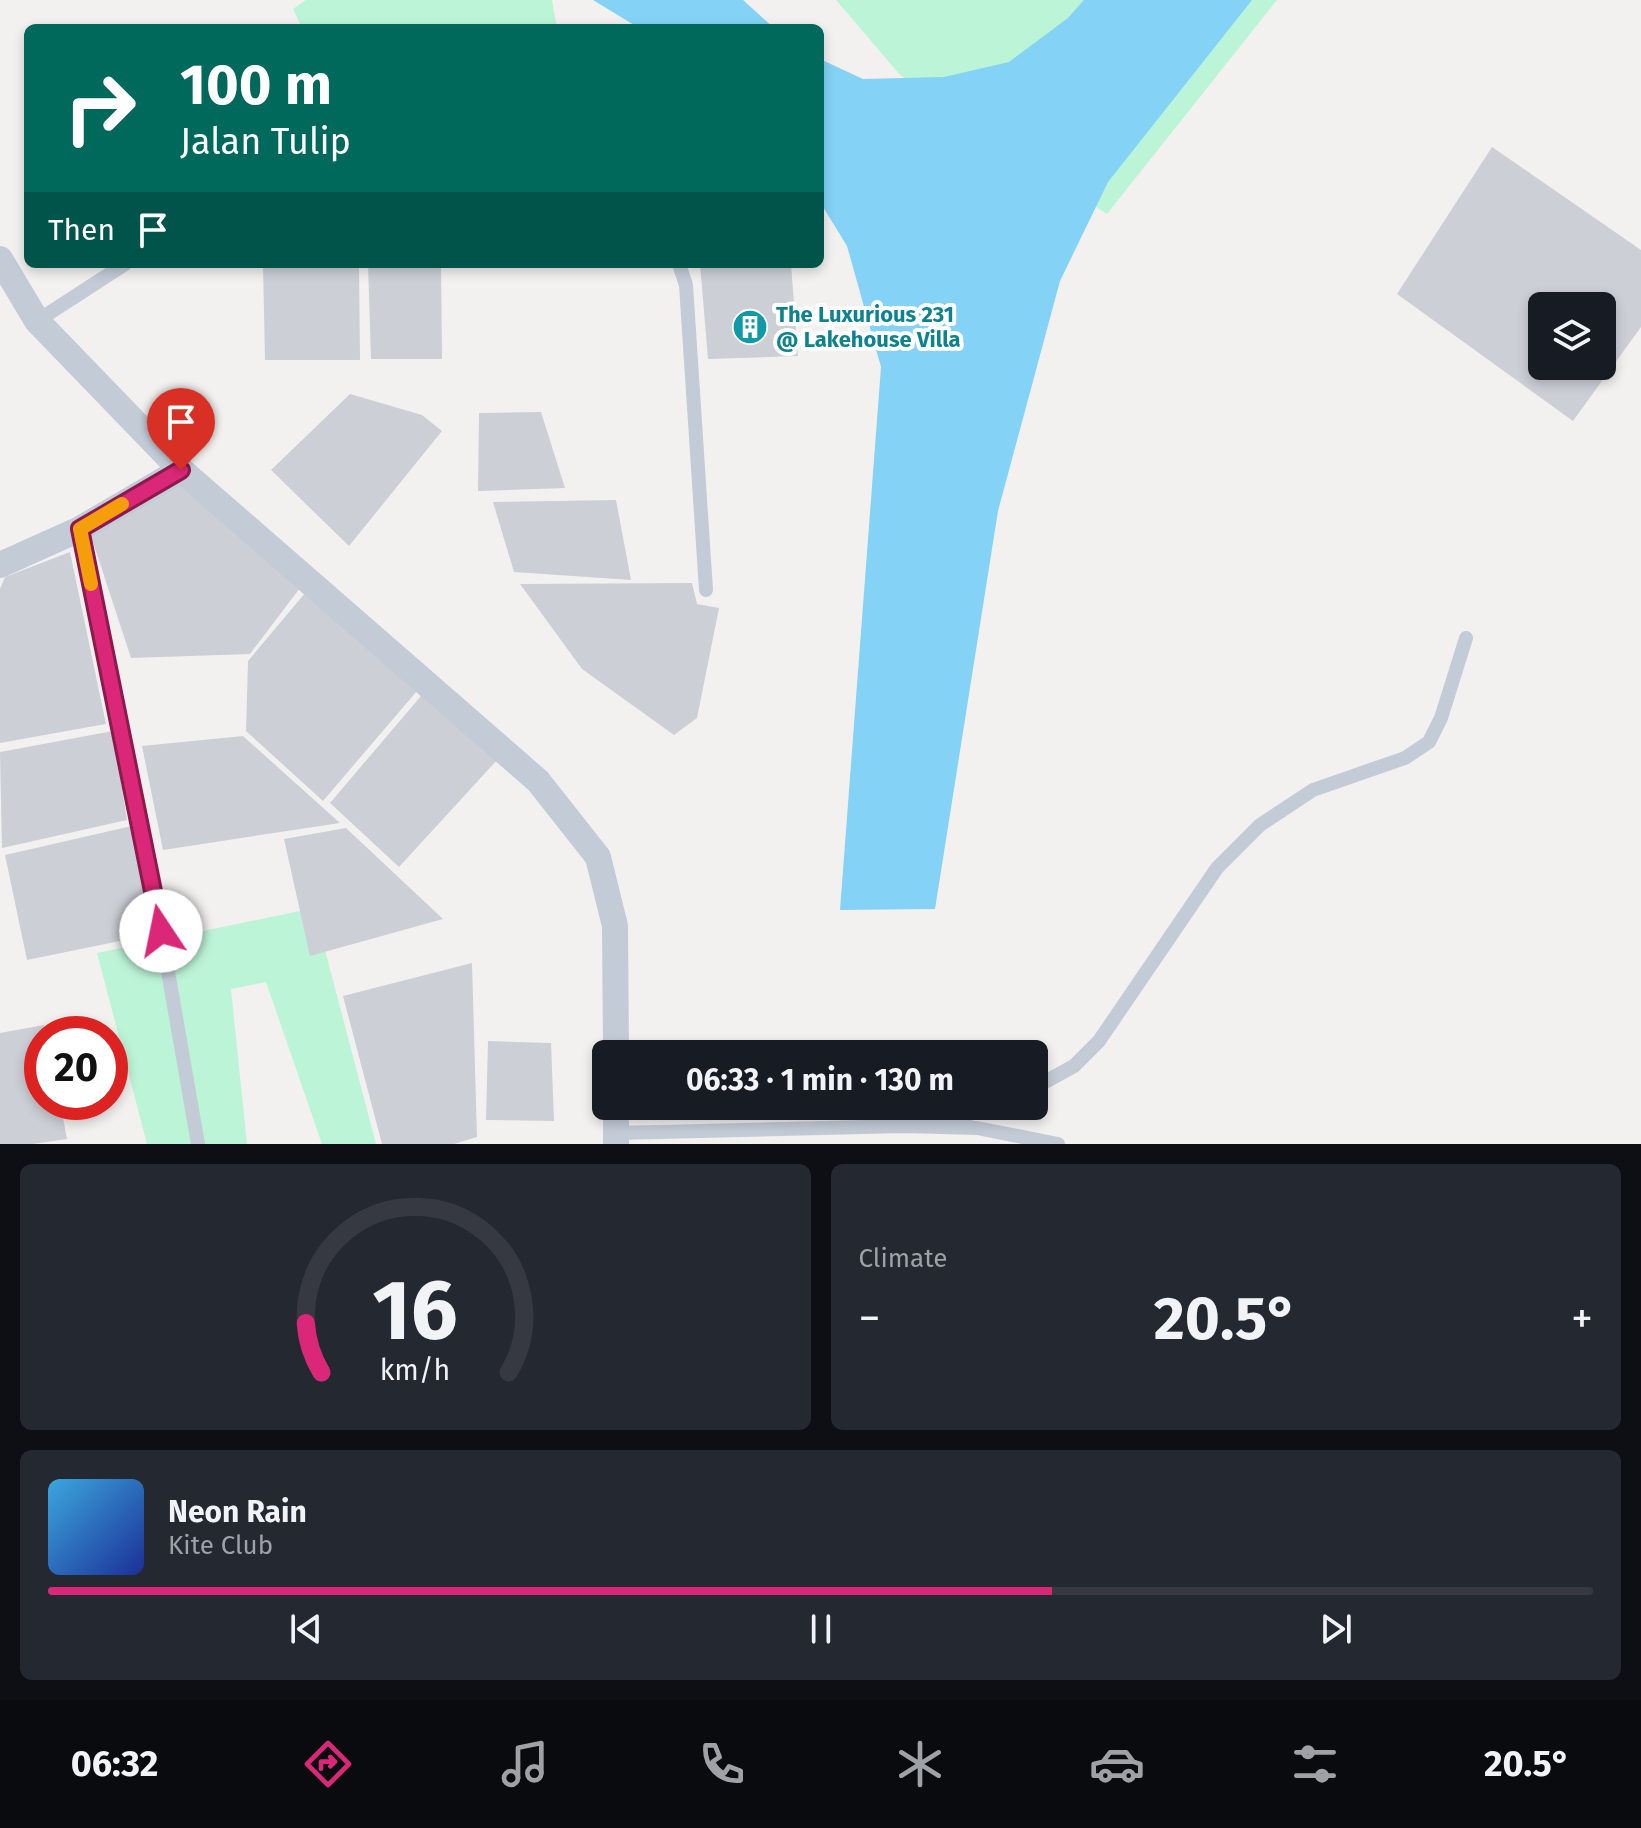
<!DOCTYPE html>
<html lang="en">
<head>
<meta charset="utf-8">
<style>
  body { margin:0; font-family:"Fira Sans",sans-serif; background:#242831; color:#f1f3f6; height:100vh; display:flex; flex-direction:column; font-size:30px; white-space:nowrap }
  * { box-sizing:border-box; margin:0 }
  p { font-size:26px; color:#9ea1a6 }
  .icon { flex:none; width:44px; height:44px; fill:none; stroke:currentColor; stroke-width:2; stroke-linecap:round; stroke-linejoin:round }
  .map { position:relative; height:1144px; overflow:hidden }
  .panel { display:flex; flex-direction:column; gap:20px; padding:20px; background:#0d0f14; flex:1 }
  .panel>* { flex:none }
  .hud { position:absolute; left:24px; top:24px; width:800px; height:244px; border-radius:12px; box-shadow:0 4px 12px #0003; background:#00695c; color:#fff; overflow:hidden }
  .tools { position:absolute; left:1528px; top:292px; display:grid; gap:16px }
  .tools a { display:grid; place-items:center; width:88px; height:88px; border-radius:12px; background:#171b24; box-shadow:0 4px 12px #0003; font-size:40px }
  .speed { position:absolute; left:24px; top:1016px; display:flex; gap:16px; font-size:40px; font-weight:700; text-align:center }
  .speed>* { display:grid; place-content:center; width:104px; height:104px; border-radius:50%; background:#171b24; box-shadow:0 4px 12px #0003; line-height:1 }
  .speed .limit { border:12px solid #d22; background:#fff; color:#111 }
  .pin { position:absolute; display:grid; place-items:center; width:68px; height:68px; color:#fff; margin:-82px -34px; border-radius:50% 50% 50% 0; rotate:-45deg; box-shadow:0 0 8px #0007 }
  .pin .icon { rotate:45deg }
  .me { position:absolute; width:88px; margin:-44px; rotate:349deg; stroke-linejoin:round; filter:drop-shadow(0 0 6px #0008) }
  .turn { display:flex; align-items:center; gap:28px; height:168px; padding:0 24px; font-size:36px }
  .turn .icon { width:104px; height:104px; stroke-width:2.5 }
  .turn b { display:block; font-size:56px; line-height:68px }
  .then { display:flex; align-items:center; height:76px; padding:0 24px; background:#0003; gap:16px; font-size:30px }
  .big { font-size:60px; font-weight:700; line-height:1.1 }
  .panel .card { flex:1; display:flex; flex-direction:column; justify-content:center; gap:12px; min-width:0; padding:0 28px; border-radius:12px; background:#242831 }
  .panel .dial { align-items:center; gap:0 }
  .dial svg { height:208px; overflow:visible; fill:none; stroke:#363941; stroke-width:7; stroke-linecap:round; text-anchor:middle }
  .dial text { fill:#f1f3f6; stroke:none }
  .song { display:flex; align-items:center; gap:24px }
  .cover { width:96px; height:96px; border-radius:12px; background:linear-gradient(135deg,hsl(200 70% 55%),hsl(230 70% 35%)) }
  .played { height:8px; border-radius:4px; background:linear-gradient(90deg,#db2777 65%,#363941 65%) }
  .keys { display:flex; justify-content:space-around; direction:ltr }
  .heat { display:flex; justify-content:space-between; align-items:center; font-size:44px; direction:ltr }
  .panel .tiles { flex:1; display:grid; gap:20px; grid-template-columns:1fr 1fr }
  .card:last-child { grid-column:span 2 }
  .trip { position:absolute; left:592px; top:1040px; width:456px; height:80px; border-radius:12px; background:#171b24; box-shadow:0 4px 12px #0003; font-weight:700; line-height:80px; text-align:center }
  .menu { display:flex; height:128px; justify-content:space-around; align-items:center; background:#090b0e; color:#9ea1a6 }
  .menu .icon { width:56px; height:56px }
  .menu .current { color:#db2777 }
  .menu b { font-size:36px; color:#f1f3f6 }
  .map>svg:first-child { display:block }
  .green { fill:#bcf4d7 }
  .water { fill:#84d2f5 }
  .building { fill:#cccfd6; fill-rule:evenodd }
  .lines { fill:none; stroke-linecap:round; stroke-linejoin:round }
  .service { stroke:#c3cbd7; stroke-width:14 }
  .minor { stroke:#c3cbd7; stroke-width:26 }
  .route-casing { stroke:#8e194d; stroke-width:20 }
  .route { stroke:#db2777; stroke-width:14 }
  .slow { stroke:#f59e0b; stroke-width:14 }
  .labels { text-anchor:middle; stroke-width:8; stroke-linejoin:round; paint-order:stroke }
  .culture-label { font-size:22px; font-weight:bold; fill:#0d838f; stroke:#fff; text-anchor:start }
</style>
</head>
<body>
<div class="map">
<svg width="1641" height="1144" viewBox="0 0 1641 1144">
  <rect width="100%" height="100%" fill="#f3f1f0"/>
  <path class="green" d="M306 0H552L557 28H302L293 9Z
    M836 0H1277L1107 214 900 75Z
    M314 908 376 1144H322L266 982 231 989 247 1144H147L97 953Z"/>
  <path class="water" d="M593 0H743L774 28H639Z
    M1084 0H1252L1108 182 1060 281 998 511 935 909 840 910 881 367 847 246 820 202V59L863 79 944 77 1009 62 1068 18Z"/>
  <path class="building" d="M1492 147 1641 250V327L1573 421 1397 294ZM1542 306H1602V366H1542Z
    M263 264H359L360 360H265Z
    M368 264H441L442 359H371Z
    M700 264H791L798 356 708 359Z
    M350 394 422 415 442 431 349 546 271 470Z
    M541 412 565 488 478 491 479 413Z
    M181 483 300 588 250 654 131 658 90 533Z
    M616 500 631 580 514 572 493 502Z
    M70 552 106 724 0 743V589L5 577Z
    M692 583 697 604 719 608 697 718 674 735 582 669 520 584Z
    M306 592 417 691 323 801 246 731 248 661Z
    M421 696 498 759 399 867 330 803Z
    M113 731 127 820 2 848 0 752Z
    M243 736 340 823 163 850 142 746Z
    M132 826 154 934 27 960 5 855Z
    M346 828 443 919 310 956 284 839Z
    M472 963 477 1137 454 1144H382L343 996Z
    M44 1025 42 1102H60L67 1139 33 1144H0V1033Z
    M488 1041 551 1043 554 1121 486 1120Z"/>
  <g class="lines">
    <path class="service" d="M679 264 686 285 706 590
      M37 321 125 264
      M80 529 161 931 198 1144
      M1034 1088 1074 1066 1099 1041 1217 868 1260 825 1313 790 1405 758 1429 742 1441 718 1466 638
      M946 1124 990 1106
      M617 1133 904 1126 977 1128 1058 1144"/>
    <path class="minor" d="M0 259 37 321 181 470 538 781 598 857 615 926 616 1054
      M0 565 80 529 181 470
      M616 1144V1106"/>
  </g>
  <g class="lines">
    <defs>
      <path id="route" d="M161 931 80 529 181 470"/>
    </defs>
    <use href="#route" class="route-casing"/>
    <use href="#route" class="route"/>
    <path class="slow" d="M91 584 80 529 122 504"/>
  </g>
  <defs>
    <symbol id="building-disc" viewBox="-11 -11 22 22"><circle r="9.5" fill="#0f9aa8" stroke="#fff"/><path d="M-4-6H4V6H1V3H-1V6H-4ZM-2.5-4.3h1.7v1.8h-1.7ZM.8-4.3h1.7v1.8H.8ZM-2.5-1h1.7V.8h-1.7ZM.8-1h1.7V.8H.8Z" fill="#fff"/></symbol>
  </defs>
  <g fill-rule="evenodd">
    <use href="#building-disc" x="730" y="307" width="40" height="40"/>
  </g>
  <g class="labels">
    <g class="culture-label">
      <text x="776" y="322">The Luxurious 231<tspan x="776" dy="25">@ Lakehouse Villa</tspan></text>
    </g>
  </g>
</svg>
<div class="tools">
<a><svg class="icon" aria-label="layers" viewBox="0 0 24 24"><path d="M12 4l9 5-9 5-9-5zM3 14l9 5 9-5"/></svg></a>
</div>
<div class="speed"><div class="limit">20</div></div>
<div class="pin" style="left:181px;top:470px;background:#d93025"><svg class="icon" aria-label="arrive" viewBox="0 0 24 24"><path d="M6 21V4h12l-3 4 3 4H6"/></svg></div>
<svg class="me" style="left:161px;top:931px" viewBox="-20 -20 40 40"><circle r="19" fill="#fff"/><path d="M0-13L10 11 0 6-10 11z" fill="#db2777"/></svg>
<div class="trip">06:33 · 1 min · 130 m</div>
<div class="hud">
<div class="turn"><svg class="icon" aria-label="right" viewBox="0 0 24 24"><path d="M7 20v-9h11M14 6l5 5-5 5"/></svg><div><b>100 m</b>Jalan Tulip</div></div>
<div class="then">Then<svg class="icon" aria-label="arrive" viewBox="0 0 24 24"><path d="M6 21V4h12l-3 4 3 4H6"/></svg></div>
</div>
</div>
<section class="panel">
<div class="tiles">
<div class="card dial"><svg viewBox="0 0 100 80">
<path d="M14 69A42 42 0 1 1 86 69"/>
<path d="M14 69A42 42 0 0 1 8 50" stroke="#db2777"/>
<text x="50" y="56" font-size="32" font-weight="700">16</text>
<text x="50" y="72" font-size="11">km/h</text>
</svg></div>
<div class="card"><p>Climate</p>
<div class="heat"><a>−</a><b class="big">20.5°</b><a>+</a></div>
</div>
<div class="card">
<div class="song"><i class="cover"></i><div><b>Neon Rain</b><p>Kite Club</p></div></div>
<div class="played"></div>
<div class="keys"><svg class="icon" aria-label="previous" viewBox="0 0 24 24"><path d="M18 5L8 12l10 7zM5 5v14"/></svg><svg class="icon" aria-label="pause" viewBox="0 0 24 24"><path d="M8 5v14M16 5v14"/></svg><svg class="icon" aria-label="next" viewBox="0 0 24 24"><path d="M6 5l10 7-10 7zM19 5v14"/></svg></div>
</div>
</div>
</section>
<nav class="menu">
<b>06:32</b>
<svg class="icon current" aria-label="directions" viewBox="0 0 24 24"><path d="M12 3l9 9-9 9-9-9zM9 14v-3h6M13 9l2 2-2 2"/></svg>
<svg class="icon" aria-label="music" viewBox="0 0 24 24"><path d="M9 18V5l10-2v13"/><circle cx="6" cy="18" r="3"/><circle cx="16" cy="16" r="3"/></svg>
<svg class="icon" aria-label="phone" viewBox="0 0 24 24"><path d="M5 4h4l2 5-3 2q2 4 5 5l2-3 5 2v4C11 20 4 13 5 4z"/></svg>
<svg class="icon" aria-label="climate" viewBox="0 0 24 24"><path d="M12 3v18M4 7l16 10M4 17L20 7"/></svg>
<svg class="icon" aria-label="car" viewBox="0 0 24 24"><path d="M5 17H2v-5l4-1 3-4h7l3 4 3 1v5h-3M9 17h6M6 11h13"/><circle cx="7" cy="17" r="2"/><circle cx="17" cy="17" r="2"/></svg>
<svg class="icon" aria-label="filters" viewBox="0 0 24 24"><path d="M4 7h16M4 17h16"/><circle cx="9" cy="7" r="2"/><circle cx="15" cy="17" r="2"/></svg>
<b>20.5°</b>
</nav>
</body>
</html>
